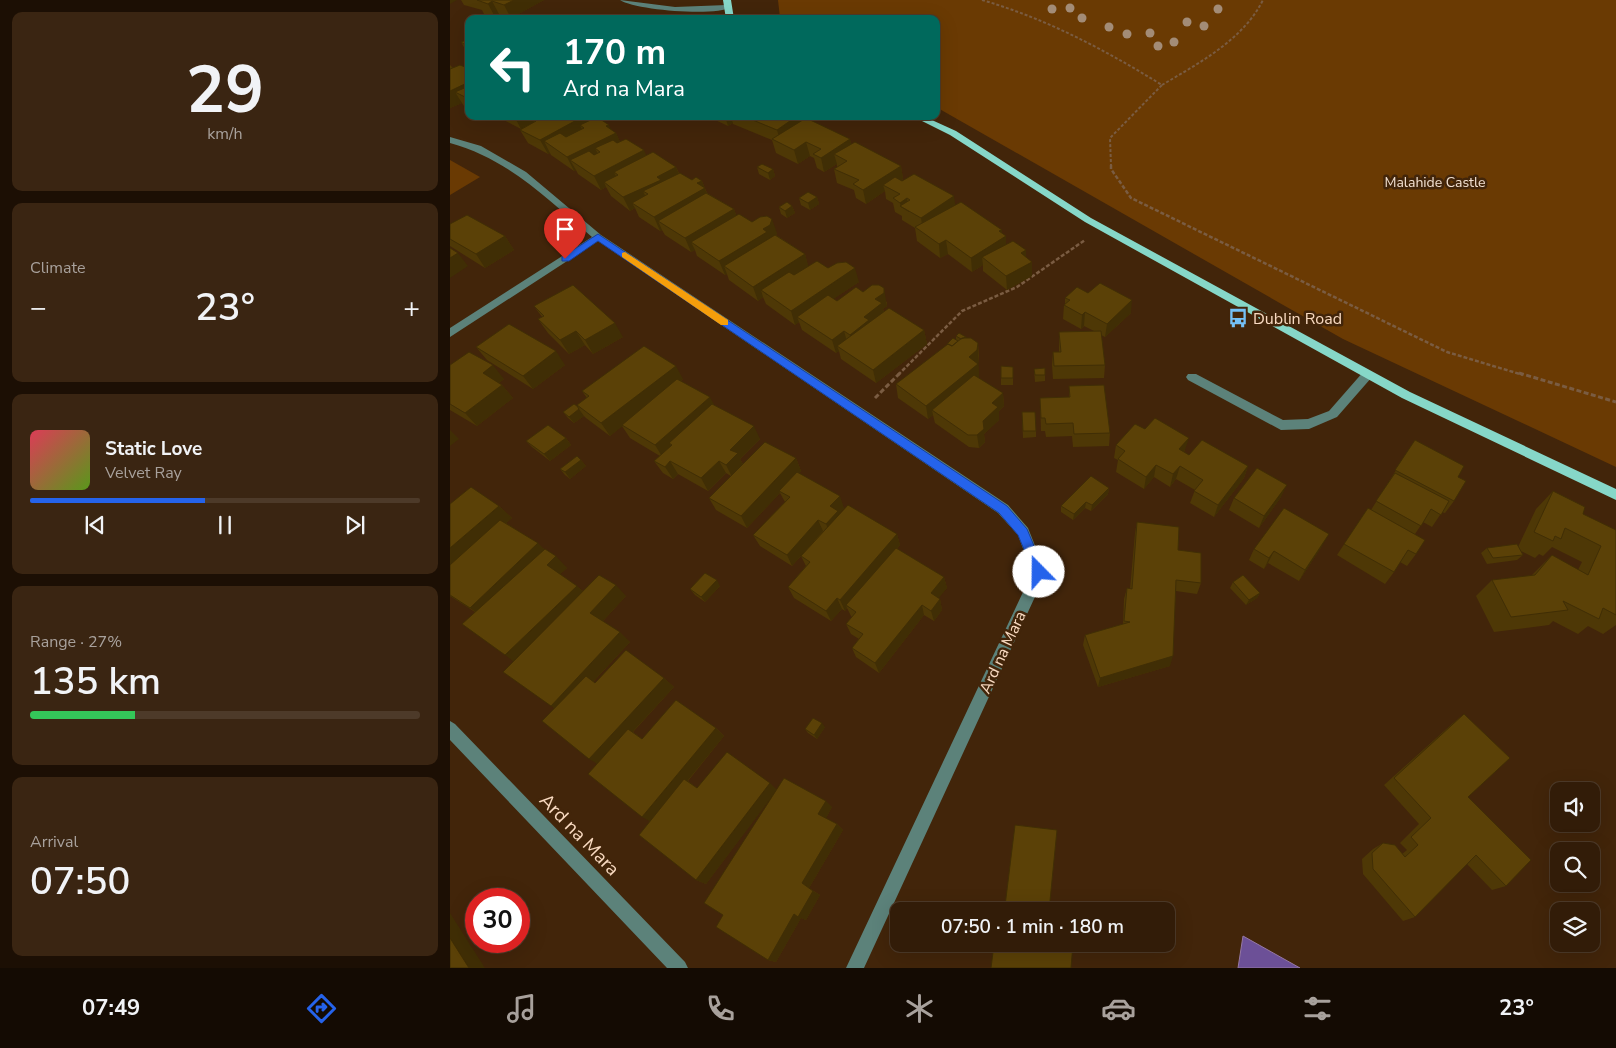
<!DOCTYPE html>
<html lang="en">
<head>
<meta charset="utf-8">
<style>
  body { margin:0; font-family:"Nunito Sans",sans-serif; background:#3a2512; color:#f1f3f6; height:100vh; display:flex; flex-direction:column; font-size:19px; white-space:nowrap }
  * { box-sizing:border-box; margin:0 }
  p { font-size:16px; color:#a8a19c }
  .icon { flex:none; width:28px; height:28px; fill:none; stroke:currentColor; stroke-width:2; stroke-linecap:round; stroke-linejoin:round }
  .map { position:relative; flex:1; overflow:hidden }
  .panel { display:flex; flex-direction:column; gap:12px; padding:12px; background:#1c0f04; width:450px }
  .panel>* { flex:none }
  .banner { position:absolute; left:15px; top:15px; width:475px; height:105px; border-radius:10px; box-shadow:0 5px 20px #0002,0 0 0 1px #4d3a29; background:#00695c; color:#fff; overflow:hidden }
  .controls { position:absolute; left:1100px; top:782px; display:grid; gap:10px }
  .controls a { display:grid; place-items:center; width:50px; height:50px; border-radius:10px; background:#321c08; box-shadow:0 5px 20px #0002,0 0 0 1px #4d3a29; font-size:25px }
  .speed { position:absolute; left:15px; top:888px; display:flex; gap:10px; font-size:25px; font-weight:700; text-align:center }
  .speed>* { display:grid; place-content:center; width:65px; height:65px; border-radius:50%; background:#321c08; box-shadow:0 5px 20px #0002,0 0 0 1px #4d3a29; line-height:1 }
  .speed .limit { border:8px solid #d22; background:#fff; color:#111 }
  .pin { position:absolute; display:grid; place-items:center; width:42px; height:42px; color:#fff; margin:-51px -21px; border-radius:50% 50% 50% 0; rotate:-45deg; box-shadow:0 0 5px #0007 }
  .pin .icon { rotate:45deg }
  .me { position:absolute; width:55px; margin:-28px; rotate:338deg; stroke-linejoin:round; filter:drop-shadow(0 0 4px #0008) }
  .turn { display:flex; align-items:center; gap:18px; height:105px; padding:0 15px; font-size:22px }
  .turn .icon { width:65px; height:65px; stroke-width:2.5 }
  .turn b { display:block; font-size:35px; line-height:42px }
  .big { font-size:38px; font-weight:600; line-height:1.1 }
  .panel .widget { flex:1; display:flex; flex-direction:column; justify-content:center; gap:8px; min-width:0; padding:0 18px; border-radius:10px; background:#3a2512 }
  .panel .dial { align-items:center; gap:0 }
  .dial b { font-size:65px; line-height:1 }
  .song { display:flex; align-items:center; gap:15px }
  .cover { width:60px; height:60px; border-radius:8px; background:linear-gradient(135deg,hsl(350 70% 55%),hsl(90 70% 35%)) }
  .played { height:5px; border-radius:2px; background:linear-gradient(90deg,#2563eb 45%,#4d3a29 45%) }
  .keys { display:flex; justify-content:space-around; direction:ltr }
  .heat { display:flex; justify-content:space-between; align-items:center; font-size:28px; direction:ltr }
  .charge { height:8px; border-radius:4px; background:linear-gradient(90deg,#34c759 27%,#4d3a29 0) }
  .trip { position:absolute; left:440px; top:902px; width:285px; height:50px; border-radius:10px; background:#321c08; box-shadow:0 5px 20px #0002,0 0 0 1px #4d3a29; font-weight:600; line-height:50px; text-align:center }
  .tab-bar { display:flex; height:80px; justify-content:space-around; align-items:center; background:#140b03; color:#a8a19c }
  .tab-bar .icon { width:35px; height:35px }
  .tab-bar .selected { color:#2563eb }
  .tab-bar b { font-size:22px; color:#f1f3f6 }
  main { display:flex; flex:1; min-height:0 }
  .map>svg:first-child { display:block }
  .green { fill:#6a3a03 }
  .water { fill:#6c5097; stroke:#9679a4 }
  .lines { fill:none; stroke-linecap:round; stroke-linejoin:round }
  .path-far2 { stroke:#7a5c42; stroke-width:2; stroke-dasharray:3 2; stroke-linecap:butt }
  .path-far1 { stroke:#7a5c42; stroke-width:2.5; stroke-dasharray:4 2; stroke-linecap:butt }
  .path { stroke:#7a5c42; stroke-width:3; stroke-dasharray:5 2.5; stroke-linecap:butt }
  .minor { fill:#5c827a; fill-rule:evenodd }
  .major { fill:#86d7c8; fill-rule:evenodd }
  .tree { fill:#a38c77 }
  .wall { fill:#4e3806 }
  .shaded-wall { fill:#402e05 }
  .building { fill:#5b4107; stroke:#402e05 }
  .route { fill:#2563eb; stroke:#184099 }
  .slow { fill:#f59e0b }
  .labels { text-anchor:middle; stroke-width:5; stroke-linejoin:round; paint-order:stroke }
  .far-park-label { font-size:14px; fill:#f2e0d1; stroke:#42250a }
  .poi-label { font-size:16px; fill:#f9dac1; stroke:#42250a; text-anchor:start }
  .street-label { font-size:16px; fill:#f9dac1; stroke:#42250a }
  .near-street-label { font-size:19px; fill:#f9dac1; stroke:#42250a }
</style>
</head>
<body>
<main>
<section class="panel">
<div class="widget dial"><b>29</b><p>km/h</p></div>
<div class="widget"><p>Climate</p>
<div class="heat"><a>−</a><b class="big">23°</b><a>+</a></div>
</div>
<div class="widget">
<div class="song"><i class="cover"></i><div><b>Static Love</b><p>Velvet Ray</p></div></div>
<div class="played"></div>
<div class="keys"><svg class="icon" aria-label="previous" viewBox="0 0 24 24"><path d="M18 5L8 12l10 7zM5 5v14"/></svg><svg class="icon" aria-label="pause" viewBox="0 0 24 24"><path d="M8 5v14M16 5v14"/></svg><svg class="icon" aria-label="next" viewBox="0 0 24 24"><path d="M6 5l10 7-10 7zM19 5v14"/></svg></div>
</div>
<div class="widget"><p>Range · 27%</p><b class="big">135 km</b><div class="charge"></div></div>
<div class="widget"><p>Arrival</p><b class="big">07:50</b></div>
</section>
<div class="map">
<svg width="1166" height="968" viewBox="0 0 1166 968">
  <rect width="100%" height="100%" fill="#42250a"/>
  <path class="green" d="M328 0H1166V467L893 339 486 107V19H332L330 18Z
    M0 160 30 177 0 195Z"/>
  <path class="water" d="M793 936 850 968H788Z"/>
  <g class="lines">
    <path class="path-far2" d="M532 0C597 19 655 50 712 85L660 138 661 166
      M712 85C749 63 793 40 813 0"/>
    <path class="path-far1" d="M661 165V169L681 198 997 352 1073 375
      M448 375 512 311 567 287 635 240"/>
    <path class="path" d="M1069 373 1166 402
      M425 398 450 373"/>
    <path class="minor" d="M170 0 225 7 277 5 281 7C266 17 185 10 170 0Z
      M0 137 31 146 76 172 151 235 558 505 578 528 596 573 414 968H396L582 573 568 535 548 513 148 241 0 337V328L142 237C96 198 58 159 0 143Z
      M918 370 924 374 922 377 887 417 859 429 831 430 738 380 736 377 738 374H746L833 420 858 419 879 411 914 371Z
      M0 721 5 724 235 962 238 968H217L0 740Z"/>
    <path class="major" d="M273 0H281L284 19H276Z
      M462 116H473L506 131 641 218 960 392 1166 489V500L952 398 635 222 500 135Z"/>
  </g>
  <g class="tree">
    <circle cx="620" cy="8" r="4.5"/>
    <circle cx="602" cy="9" r="4.5"/>
    <circle cx="768" cy="9" r="4.5"/>
    <circle cx="632" cy="18" r="4.5"/>
    <circle cx="737" cy="22" r="4.5"/>
    <circle cx="754" cy="26" r="4.5"/>
    <circle cx="659" cy="27" r="4.5"/>
    <circle cx="700" cy="33" r="4.5"/>
    <circle cx="677" cy="34" r="4.5"/>
    <circle cx="724" cy="42" r="4.5"/>
    <circle cx="708" cy="46" r="4.5"/>
  </g>
  <path class="wall" d="M11 0H94L61 18 49 14 45 17 34 14 32 10 14 5Z
    M19 39 18 51 15 49 11 42Z
    M0 65 3 68 15 67 19 65V109L14 106 12 103 0 108Z
    M46 116H137L139 121 161 130 166 133 170 142 196 155 226 167 229 173 242 180 252 181 257 193 284 209 286 215 327 233 326 235 355 254 358 266 378 268 409 282 383 299 387 301 413 292 437 302V306L433 309 434 312 474 330 477 344 426 383 391 359 389 351 386 353 352 330 349 322 345 325 316 304 313 297 308 301 279 280 277 274 275 275 247 256 245 250 241 252 215 235 212 230 210 231 189 217 185 208 180 211 161 196 156 187 151 190 128 174 126 170 124 171 101 155 100 153 98 154 78 143 70 130 71 129Z
    M261 116H349L351 121 400 139 401 144 451 166 453 179 451 181 505 205 556 236V245L576 250V257L582 276 557 290 533 271V265L522 272 498 254 490 258 467 241 465 228 452 220V216L445 212 443 203 436 199 435 191 416 204 406 198 404 190 387 183 384 169 387 167V164L374 172 367 168 364 158 360 156 348 164 326 153 322 140 283 124V123L278 126 261 118Z
    M307 167 323 169 325 176 320 180 309 174Z
    M367 197 369 204 360 210 351 205 349 198Z
    M342 206 345 213 337 218 331 214 329 207Z
    M0 224 55 236 64 250 35 268 0 246Z
    M638 293 681 313 655 337 651 335 655 365 654 378 603 379 602 365 603 352H609V332L644 331 634 326 631 329 613 319 614 305 615 304V298Z
    M84 306 173 337 143 354 135 345 119 354 98 333 88 319 92 317Z
    M506 336 517 338 528 343 529 356 528 364 529 377 528 378 553 393 554 406 549 411V420L534 434 535 442 529 448 519 447 485 423 483 415 478 419 448 398 446 384 506 340Z
    M26 347 115 365 83 389 37 360Z
    M0 365 54 379 49 383 52 385 63 398 27 426 0 410Z
    M563 367V385H551V378Z
    M584 369 595 375V381L585 382Z
    M233 379 231 381 310 439 290 459 293 464 346 458 351 471 349 473 394 508 389 514 390 515 447 534 450 545 447 549 494 577 497 588 488 598 490 599 492 610 484 621 474 615 429 673 406 657 402 648 409 639 401 634 396 624 402 617 401 616 397 608 395 611 392 609 381 621 344 598 338 587 356 566 351 556 342 566 310 546 303 535 335 502 330 493 297 528 266 510 259 498 281 476 276 473 258 491 228 474 223 479 213 473 204 461 210 456 180 438 172 426 160 436 136 418 134 416 124 423 118 418 113 412 127 406 137 398 132 391Z
    M619 386 660 433 659 446 623 447 622 436 596 437 595 431H591L590 398 619 397Z
    M572 412 586 431V437L573 438Z
    M116 438 121 445 100 461 82 447 76 441Z
    M965 440 1008 477 1004 501 995 513 992 512 982 527 973 522 965 534 966 554 957 566 950 562 944 572 935 584 887 555 918 508 921 510Z
    M666 445 735 450 734 452 739 455 798 466 794 478 764 517 740 503 745 490 726 479 720 487 704 477 694 489 666 472 668 460 664 458Z
    M131 460 136 466 120 479 115 475 110 469Z
    M659 488 658 494 641 511 635 508 623 520 611 512V506Z
    M1103 491 1133 514 1166 530V625L1153 634 1138 626 1128 634 1103 621 1099 625 1044 632 1026 596 1042 580 1081 576 1102 555 1128 570 1132 562 1102 547 1093 556 1089 554 1085 558 1071 551 1073 555 1067 560 1037 564 1031 553 1037 548 1068 547 1086 509Z
    M831 497 809 528 779 510 784 498Z
    M0 504 49 506 62 518 56 523 94 549 117 568 110 574 133 591 176 596 153 621 180 642 143 682 145 683 214 678 224 687 183 732 192 739 266 728 274 736 238 781 247 788 327 789 382 807 376 818 387 824 393 830 359 888 370 895 356 920 351 918 326 962 318 960 273 915 322 796 256 884 246 880 200 821 147 764 104 708 63 661 25 612 0 596Z
    M687 522 728 550 751 583 747 594 726 591 720 666 648 687 633 645 635 635 673 624 674 599 677 588 680 589 685 533Z
    M872 546 849 581 818 563 814 569 799 560 804 549Z
    M783 582 810 593 807 598 796 605 780 588Z
    M270 586 255 602 245 595 240 589Z
    M1014 714 1018 797 1056 886 1042 890 1017 864 965 917 953 921 913 874 912 859 923 849 933 843 952 854 957 850 950 843 969 824 934 785 1003 723Z
    M375 727 367 739 358 733 355 729Z"/>
  <path class="shaded-wall" d="M0 0H7L0 4Z
    M64 0H94L61 18 54 5Z
    M42 1 49 14 45 17 38 4Z
    M19 42V50L18 51 14 44Z
    M19 82V99L5 92 12 103 0 108V91Z
    M64 116H95L82 119 84 122 71 129Z
    M134 116H137L143 129 134 128 130 125 134 134 94 141 100 153 98 154 90 140Z
    M275 116H280L283 123 278 126Z
    M347 116H349L353 129 331 144 327 130Z
    M159 125 163 134 166 133 172 146 150 152 145 148 150 158 120 160 126 170 124 171 117 157Z
    M400 139 403 153 384 154 387 164 374 172 371 158Z
    M356 142 360 156 348 164 344 150Z
    M194 150 200 164 168 175 164 172 168 181 154 182 156 187 151 190 144 176Z
    M451 166 453 179 440 188 433 185 435 191 416 204 413 190Z
    M226 167 232 181 198 194 193 191 198 202 182 203 185 208 180 211 173 197 207 177Z
    M323 169 325 176 320 180 318 173Z
    M252 181 260 202 208 221 212 230 210 231 204 217 247 183Z
    M504 196 506 210 473 232 471 218Z
    M367 197 369 204 360 210 358 203Z
    M457 198 459 212 451 207 450 203Z
    M342 206 345 213 337 218 335 211Z
    M284 209 289 223 241 242 245 250 241 252 235 238Z
    M322 219 327 233 325 239 274 266 277 274 275 275 269 261 313 229Z
    M552 230V238L556 236V249L532 257 533 265 522 272 521 258 549 231Z
    M55 236 64 250 35 268 26 254Z
    M496 240 498 254 490 258 489 244Z
    M576 250V264L571 253Z
    M8 253 18 266 0 278V258Z
    M355 254 359 268 317 295 311 290 313 297 308 301 303 287Z
    M582 262V276L557 290 556 276Z
    M405 268 409 282 352 320 347 317 349 322 345 325 341 311Z
    M434 288 437 306 433 309 435 317 403 348 400 335Z
    M682 300 681 313 655 337 657 324Z
    M635 312 634 326 631 329 632 315Z
    M165 323 173 337 143 354 135 340Z
    M474 330 477 344 426 383 423 370Z
    M126 331 135 345 119 354 110 340Z
    M394 331 398 345 387 346 389 351 386 353 382 340Z
    M528 343 529 377 486 413 482 410 483 415 478 419 476 406 519 357Z
    M106 351 115 365 83 389 73 376Z
    M43 365 54 379 44 387 33 373Z
    M226 366 233 379 160 436 151 423Z
    M52 385 63 398 27 426 15 413Z
    M553 393 554 406 549 411V420L534 434 535 442 529 448 527 435 533 421 542 403Z
    M260 397 267 410 222 445 219 443 223 449 213 458 205 445Z
    M129 409 134 416 124 423 119 417Z
    M304 426 310 439 290 459 294 466 282 477 276 465 280 450Z
    M0 430 9 439 0 446Z
    M116 438 121 445 100 461 94 454Z
    M739 438 735 450 726 461 729 449Z
    M346 458 351 471 331 492 329 491 330 493 297 528 291 516Z
    M131 460 136 466 120 479 115 472Z
    M220 461 228 474 223 479 215 467Z
    M269 461 276 473 258 491 251 478Z
    M706 465 704 477 694 489 696 477Z
    M730 466 726 479 720 487 723 474Z
    M798 466 794 478 764 517 768 505Z
    M837 485 831 497 809 528 814 516Z
    M659 488 658 494 641 511 642 505Z
    M390 496 394 508 389 514 392 522 381 536 376 524 380 506Z
    M636 502 635 508 623 520 624 514Z
    M49 506 62 518 0 571V548Z
    M368 520 373 531 342 566 337 555Z
    M447 534 450 545 398 607 396 605 397 608 395 611 390 600Z
    M879 534 872 546 849 581 855 570Z
    M88 543 100 555 34 618 20 608Z
    M824 551 818 563 814 569 819 558Z
    M106 556 117 568 108 576 97 565Z
    M494 577 497 588 484 604 481 593Z
    M267 580 270 586 255 602 251 597Z
    M166 585 176 596 151 623 140 613Z
    M127 586 138 596 68 665 55 655Z
    M810 593 807 598 796 605 799 600Z
    M387 598 392 609 381 621 376 611Z
    M490 599 492 610 484 621 481 611Z
    M472 605 474 615 429 673 425 663Z
    M170 632 180 642 113 714 101 706Z
    M723 656 720 666 648 687 650 678Z
    M214 678 224 687 151 766 139 759Z
    M372 723 375 727 367 739 364 735Z
    M266 728 274 736 203 823 192 817Z
    M320 783 327 790 256 884 246 880Z
    M376 801 382 807 375 820 368 814Z
    M387 824 393 830 359 888 352 883Z
    M363 891 370 895 356 920 351 918 326 962 318 960 344 914Z
    M0 913 35 968H19L0 938Z"/>
  <path class="building" d="M27 0H64L54 5 42 1 38 4Z
    M19 39V42L14 44 11 42Z
    M10 65 15 67 19 65V82L0 91V69Z
    M19 86V99L5 92Z
    M90 116H134L90 140 70 130 86 121 82 119Z
    M293 116H347L327 130Z
    M147 117 159 125 156 126 166 133 117 157 94 141 110 133 116 137 134 128 130 125Z
    M356 118 400 139 371 158 363 154 371 149 356 142 344 150 322 139Z
    M176 139 194 150 144 176 120 160 139 151 144 155 150 152 145 148 163 140 167 143Z
    M405 142 451 166 413 190 403 184 409 180 384 169 397 161 384 154Z
    M203 152 226 167 207 177 211 180 173 197 154 182 168 175 164 172Z
    M312 164 323 169 318 173 307 167Z
    M230 173 242 180 246 177 252 181 247 183 255 188 204 217 182 203 198 194 193 191Z
    M464 174 504 196 471 218 450 206 460 200 457 198 450 203 443 198 450 194 433 185 445 177 452 181Z
    M358 192 367 197 358 203 349 198Z
    M256 193 284 209 235 238 208 221Z
    M337 202 342 206 335 211 329 207Z
    M511 202 552 230 549 231 556 236 521 258 496 240 489 244 465 227Z
    M289 214 302 222 310 217 317 216 322 219 320 225 313 229 317 232 269 261 241 242Z
    M17 215 55 236 26 254 0 239V224Z
    M325 235 355 254 303 287 274 266Z
    M563 241 576 250 571 253 582 262 556 276 532 257Z
    M0 248 8 253 0 258Z
    M367 261 378 268 387 263 396 262 405 268 341 311 311 290 339 272 344 275Z
    M650 283 682 300 657 324 635 312 632 315 614 305 620 300 615 298 627 287 638 293Z
    M123 285 165 323 135 340 126 331 110 340 88 319 94 316 84 306Z
    M422 285H429L434 288V293L425 299 432 303 414 317 419 320 400 335 394 331 382 340 347 317 378 295 387 301 406 287 413 292Z
    M439 308 474 330 423 370 387 346Z
    M59 324 106 351 73 376 26 347Z
    M651 331 655 365 604 366 603 352H611L609 332Z
    M509 333 516 337 511 339 506 336Z
    M503 338 508 341 502 346 498 344H497Z
    M512 338H521L528 343 527 350 519 357 528 364 476 406 446 384 498 344 502 346Z
    M194 346 226 366 151 423 127 405 139 396 132 391Z
    M19 352 43 365 33 373 52 385 15 413 0 404V365Z
    M551 366 563 367V378H551Z
    M595 368V375H585L584 369Z
    M524 375 553 393 542 403 548 407 533 421 534 429 527 435H518L482 410Z
    M227 379 260 397 205 445 172 425Z
    M654 385 660 433 624 434 623 423 596 424 595 418H591L590 398 620 397 619 386Z
    M124 404 127 406 129 409 119 417 113 412Z
    M262 404 304 426 280 450 288 453 276 465 269 461 251 478 220 461 215 467 204 461 222 445 219 443Z
    M572 412H585L586 431H573Z
    M705 418 739 438 729 449 739 455 752 440 798 466 768 505 744 491 753 480 730 466 723 474 706 465 696 477 668 459 675 451 666 445 685 424 695 429Z
    M98 425 116 438 94 454 76 441Z
    M965 440 1014 466 1008 477 1016 481 1004 501 945 470Z
    M315 442 346 458 291 516 259 498Z
    M127 456 131 460 115 472 110 469Z
    M807 468 837 485 814 516 784 498Z
    M347 472 390 496 380 506 388 511 376 524 368 520 337 555 303 535 340 497 329 491Z
    M945 473 999 501 991 515 981 509 971 526 926 501Z
    M641 476 659 488 642 505 636 502 624 514 611 506Z
    M21 487 49 506 0 548V504Z
    M1103 491 1135 507 1133 514 1166 530V615L1153 608 1149 619 1113 601 1118 610 1061 617 1042 580 1085 575 1102 555 1138 575 1151 546 1115 528 1111 539 1105 536 1103 541 1084 532Z
    M398 505 447 534 390 600 387 598 376 611 338 587 360 562 351 556Z
    M834 508 879 534 855 570 824 551 819 558 804 549Z
    M918 508 975 540 966 554 958 550 944 572 894 544Z
    M50 520 88 543 20 608 0 595V565Z
    M687 522 729 527 728 550 751 553V583L726 580 723 656 650 678 635 635 680 622 674 621 677 588 682 589Z
    M1067 544 1073 555 1043 558 1037 548Z
    M446 548 494 577 481 593 490 599 481 611 472 605 425 663 402 648 413 634 396 624 406 612 396 605Z
    M95 549 106 556 97 565 127 586 55 655 12 624Z
    M255 573 267 580 251 597 240 589Z
    M149 575 166 585 140 613 170 632 101 706 53 672Z
    M793 575 810 593 799 600 783 582Z
    M176 650 214 678 139 759 92 721 136 676 145 683Z
    M226 700 266 728 192 817 138 774 178 729 192 739Z
    M1014 714 1060 758 1018 797 1081 860 1056 886 1026 855 965 917 923 869 922 853 933 843 945 845 955 857 968 845 961 837 981 818 944 778Z
    M363 718 372 723 364 735 355 729Z
    M277 752 320 783 246 880 189 835 234 779 247 788Z
    M334 778 376 801 368 814 387 824 352 883 363 891 348 917 344 914 318 960 266 927 273 915 254 903Z
    M565 825 607 830 599 911H548L549 905 555 906Z
    M0 938 19 968H0Z
    M544 944H623L621 968H541Z"/>
  <path class="route" d="M148 234 557 506 577 529 595 572 593 576 589 578 585 576 568 535 549 513 148 241 119 261H112V257Z"/>
  <path class="slow" d="M175 252 278 320V325H271L172 257V253Z"/>
  <defs>
    <symbol id="bus-bare" viewBox="-9 -9 18 18"><path d="M-5-6H5V4H4V6H2V4H-2V6H-4V4H-5ZM-3.5-4V0h7V-4ZM-3.5 1.2v1.5H-2V1.2ZM2 1.2v1.5H3.5V1.2Z" fill="#74c0f6" stroke="#42250a" stroke-width="2.5" paint-order="stroke"/></symbol>
  </defs>
  <g fill-rule="evenodd">
    <use href="#bus-bare" x="774" y="304" width="28" height="28"/>
  </g>
  <g class="labels">
    <g class="far-park-label">
      <text x="985" y="187">Malahide Castle</text>
    </g>
    <g class="poi-label">
      <text x="803" y="324">Dublin Road</text>
    </g>
    <g class="street-label">
      <text transform="translate(552 652) rotate(-65)" y="6">Ard na Mara</text>
    </g>
    <g class="near-street-label">
      <text transform="translate(130 834) rotate(46)" y="7">Ard na Mara</text>
    </g>
  </g>
</svg>
<div class="controls">
<a><svg class="icon" aria-label="sound" viewBox="0 0 24 24"><path d="M4 9h4l5-4v14l-5-4H4zM17 9q2 3 0 6"/></svg></a>
<a><svg class="icon" aria-label="search" viewBox="0 0 24 24"><circle cx="10" cy="10" r="6"/><path d="M15 15l6 6"/></svg></a>
<a><svg class="icon" aria-label="layers" viewBox="0 0 24 24"><path d="M12 4l9 5-9 5-9-5zM3 14l9 5 9-5"/></svg></a>
</div>
<div class="speed"><div class="limit">30</div></div>
<div class="pin" style="left:115px;top:259px;background:#d93025"><svg class="icon" aria-label="arrive" viewBox="0 0 24 24"><path d="M6 21V4h12l-3 4 3 4H6"/></svg></div>
<svg class="me" style="left:589px;top:572px" viewBox="-20 -20 40 40"><circle r="19" fill="#fff"/><path d="M0-13L10 11 0 6-10 11z" fill="#2563eb"/></svg>
<div class="trip">07:50 · 1 min · 180 m</div>
<div class="banner">
<div class="turn"><svg class="icon" aria-label="left" viewBox="0 0 24 24"><path d="M17 20v-9H6M10 6l-5 5 5 5"/></svg><div><b>170 m</b>Ard na Mara</div></div>
</div>
</div>
</main>
<nav class="tab-bar">
<b>07:49</b>
<svg class="icon selected" aria-label="directions" viewBox="0 0 24 24"><path d="M12 3l9 9-9 9-9-9zM9 14v-3h6M13 9l2 2-2 2"/></svg>
<svg class="icon" aria-label="music" viewBox="0 0 24 24"><path d="M9 18V5l10-2v13"/><circle cx="6" cy="18" r="3"/><circle cx="16" cy="16" r="3"/></svg>
<svg class="icon" aria-label="phone" viewBox="0 0 24 24"><path d="M5 4h4l2 5-3 2q2 4 5 5l2-3 5 2v4C11 20 4 13 5 4z"/></svg>
<svg class="icon" aria-label="climate" viewBox="0 0 24 24"><path d="M12 3v18M4 7l16 10M4 17L20 7"/></svg>
<svg class="icon" aria-label="car" viewBox="0 0 24 24"><path d="M5 17H2v-5l4-1 3-4h7l3 4 3 1v5h-3M9 17h6M6 11h13"/><circle cx="7" cy="17" r="2"/><circle cx="17" cy="17" r="2"/></svg>
<svg class="icon" aria-label="filters" viewBox="0 0 24 24"><path d="M4 7h16M4 17h16"/><circle cx="9" cy="7" r="2"/><circle cx="15" cy="17" r="2"/></svg>
<b>23°</b>
</nav>
</body>
</html>
